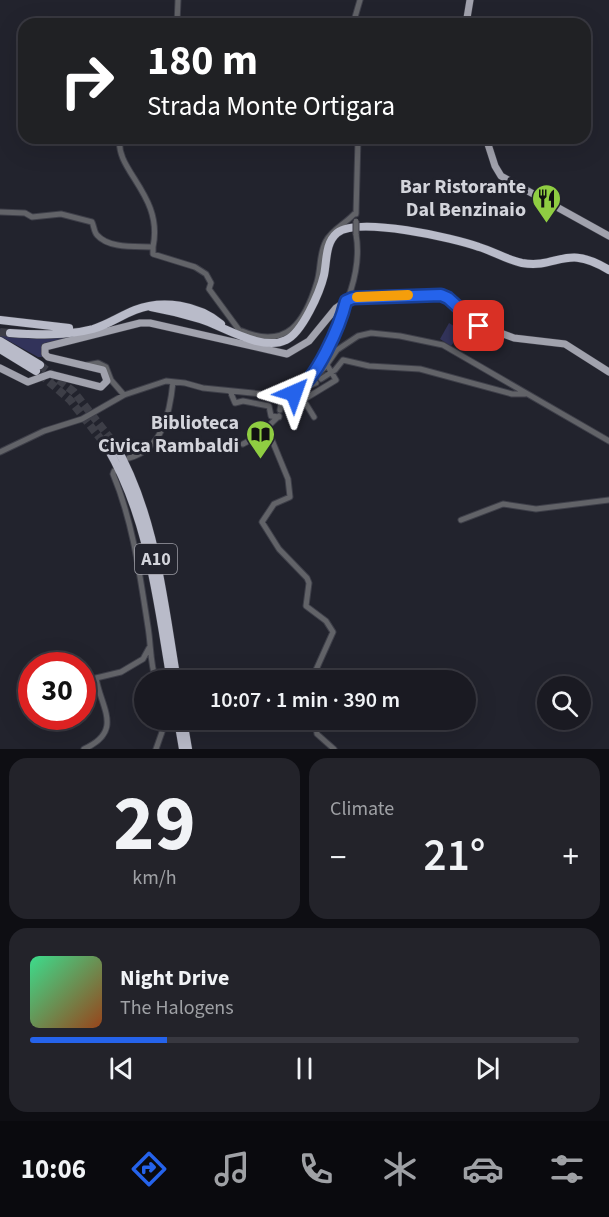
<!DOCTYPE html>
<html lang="en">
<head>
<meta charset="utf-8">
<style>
  body { margin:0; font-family:"Source Sans 3",sans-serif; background:#23232a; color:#f1f3f6; height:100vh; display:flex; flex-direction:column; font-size:22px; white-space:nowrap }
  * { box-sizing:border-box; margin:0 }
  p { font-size:20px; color:#9fa1a5 }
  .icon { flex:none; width:33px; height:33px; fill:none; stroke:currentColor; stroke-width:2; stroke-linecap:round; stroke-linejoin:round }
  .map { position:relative; height:749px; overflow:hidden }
  .drawer { display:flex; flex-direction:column; gap:9px; padding:9px; background:#0e0e13; flex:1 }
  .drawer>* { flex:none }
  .top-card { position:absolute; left:18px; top:18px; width:573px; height:126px; border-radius:18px; box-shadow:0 6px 24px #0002,0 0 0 2px #383840; background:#202124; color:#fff; overflow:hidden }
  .buttons { position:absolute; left:537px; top:676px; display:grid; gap:12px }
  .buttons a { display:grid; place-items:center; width:54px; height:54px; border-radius:50%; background:#1a1a22; box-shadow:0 6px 24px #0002,0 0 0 2px #383840; font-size:30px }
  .speed { position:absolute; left:18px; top:652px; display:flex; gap:12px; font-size:30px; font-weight:700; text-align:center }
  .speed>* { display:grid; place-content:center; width:78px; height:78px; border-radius:50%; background:#1a1a22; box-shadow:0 6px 24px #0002,0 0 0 2px #383840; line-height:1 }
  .speed .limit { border:9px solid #d22; background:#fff; color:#111 }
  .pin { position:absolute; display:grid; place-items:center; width:51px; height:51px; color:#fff; margin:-26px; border-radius:12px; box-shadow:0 3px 9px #0006 }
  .me { position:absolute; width:66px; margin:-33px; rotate:43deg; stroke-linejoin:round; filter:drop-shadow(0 0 4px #0008) }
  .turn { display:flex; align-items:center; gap:21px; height:126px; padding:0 30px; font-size:27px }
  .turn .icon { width:78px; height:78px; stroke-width:2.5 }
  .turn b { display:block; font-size:42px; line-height:51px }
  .big { font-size:45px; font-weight:600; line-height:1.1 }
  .drawer .widget { flex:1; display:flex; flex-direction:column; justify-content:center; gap:9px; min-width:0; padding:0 21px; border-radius:18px; background:#23232a }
  .drawer .dial { align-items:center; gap:0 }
  .dial b { font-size:78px; line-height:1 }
  .song { display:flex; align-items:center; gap:18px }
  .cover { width:72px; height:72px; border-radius:9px; background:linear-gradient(135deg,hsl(150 70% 55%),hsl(20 70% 35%)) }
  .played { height:6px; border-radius:3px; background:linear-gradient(90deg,#2563eb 25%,#383840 25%) }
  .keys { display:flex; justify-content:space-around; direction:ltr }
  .heat { display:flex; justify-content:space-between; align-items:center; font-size:33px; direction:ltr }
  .drawer .tiles { flex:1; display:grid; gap:9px; grid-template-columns:1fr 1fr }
  .widget:last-child { grid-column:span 2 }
  .trip { position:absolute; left:134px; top:670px; width:342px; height:60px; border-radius:30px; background:#1a1a22; box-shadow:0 6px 24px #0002,0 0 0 2px #383840; font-weight:600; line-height:60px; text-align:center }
  .tab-bar { display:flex; height:96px; justify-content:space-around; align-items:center; background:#0a0a0e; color:#9fa1a5 }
  .tab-bar .icon { width:42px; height:42px }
  .tab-bar .current { color:#2563eb }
  .tab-bar b { font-size:27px; color:#f1f3f6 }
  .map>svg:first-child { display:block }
  .green { fill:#32335a }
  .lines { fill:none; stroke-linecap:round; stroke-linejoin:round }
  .highway-tunnel { stroke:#3d3e47; stroke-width:8; stroke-dasharray:8 4; stroke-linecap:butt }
  .minor-casing { stroke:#3e3f49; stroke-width:7 }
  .major-casing { stroke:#3e3f49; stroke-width:8 }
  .highway-casing { stroke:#3e3f49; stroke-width:9 }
  .minor { stroke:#626368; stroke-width:5 }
  .major { stroke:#a1a2ad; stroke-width:7 }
  .highway { stroke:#b9bbc9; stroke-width:8 }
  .minor-bridge-casing { stroke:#3e3f49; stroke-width:7; stroke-linecap:butt }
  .minor-bridge { stroke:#626368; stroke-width:5 }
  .route-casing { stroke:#184099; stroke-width:15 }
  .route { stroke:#2563eb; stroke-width:10 }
  .slow { stroke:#f59e0b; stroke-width:10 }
  .labels { text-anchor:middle; stroke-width:6; stroke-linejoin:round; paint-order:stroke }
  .shield { fill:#22232d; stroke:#9e9fa7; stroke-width:1.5 }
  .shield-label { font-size:18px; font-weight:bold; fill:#d3d4db }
  .poi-label { font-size:20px; font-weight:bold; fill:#d3d4db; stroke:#22232d; text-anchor:end }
</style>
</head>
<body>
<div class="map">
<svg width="609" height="749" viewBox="0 0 609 749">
  <rect width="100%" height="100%" fill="#22232d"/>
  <path class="green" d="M449 323 462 331 451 346 440 339Z
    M0 329 9 330V336L77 337 45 343 41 351 44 357H38L0 336Z"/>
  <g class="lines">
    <path class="highway-tunnel" d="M0 332 10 333
      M40 365 74 392 114 443
      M40 374 70 400 107 447"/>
    <defs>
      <path id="minor" d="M177 24 178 0
        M353 24 360 0
        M120 138C114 170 164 195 153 247
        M0 212 25 213 32 217 61 214 92 222C94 226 94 232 97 235 109 249 137 246 153 247V254L195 267 206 274 211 283 209 289 242 334
        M356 214 358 138
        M242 331C287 350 305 322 317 282 321 269 319 253 326 241 332 229 347 223 356 212
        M87 365 98 363 106 367 111 380 124 395
        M312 376C330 332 365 286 356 234
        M321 379 335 370 343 360 369 366 420 369 512 394H525
        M303 388 325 367 337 350 358 336 371 333 400 336 443 345 609 441
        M230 391 235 403 243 401 269 406 271 416 279 417
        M303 400 336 380 327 365
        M306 404 314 417
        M280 410 282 396
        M267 428 288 479 290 497 274 504 262 522 279 549 307 578 309 583 306 606 326 621 333 632 311 681
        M243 444 258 436 279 416
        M0 452 44 431 82 419 124 395 166 381 185 383 203 388 282 396 316 383
        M129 458C163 449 170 412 173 382
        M114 471 113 474C133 522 140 576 148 627 151 645 150 663 156 681
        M461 520 503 504 536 509 609 500
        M315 720 317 734 334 749
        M84 749C124 731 101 708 96 678L121 672 143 659 149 648
        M156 749 162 732 163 720"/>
      <path id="major" d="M466 24 470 0
        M486 138 495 166 501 176 609 236
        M0 368 28 382 50 374 101 387 107 381 103 370 48 357 45 354V347L140 323H150L287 354 309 341 336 308 346 301 363 296 431 295 448 298 479 325 514 338 565 344 609 372"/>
      <path id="highway" d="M151 307C168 310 184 314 200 319 223 326 262 352 286 340 302 333 320 292 324 275 327 261 325 243 337 233 358 216 454 238 479 247 493 251 507 260 522 263 559 269 565 243 609 270
        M0 320 69 328
        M10 333C37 335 66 336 93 329 107 325 120 316 135 310 163 299 198 305 221 324
        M0 341 40 365
        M0 349 36 371
        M114 443C156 515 163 600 177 681
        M107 447C149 519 157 600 171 681
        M178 720 183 749
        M183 720 188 749"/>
    </defs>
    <use href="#minor" class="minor-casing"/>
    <use href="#major" class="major-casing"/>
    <use href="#highway" class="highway-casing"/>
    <use href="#minor" class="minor"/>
    <use href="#major" class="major"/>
    <use href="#highway" class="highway"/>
    <defs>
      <path id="minor-bridge" d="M356 221V234"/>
    </defs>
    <use href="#minor-bridge" class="minor-bridge-casing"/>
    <use href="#minor-bridge" class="minor-bridge"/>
  </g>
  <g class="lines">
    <defs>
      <path id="route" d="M294 393C316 381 340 326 346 301L353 298 441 295 448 298 479 326"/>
    </defs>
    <use href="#route" class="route-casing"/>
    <use href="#route" class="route"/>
    <path class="slow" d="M357 297 408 295"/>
  </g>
  <defs>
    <symbol id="restaurant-pin" viewBox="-11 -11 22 30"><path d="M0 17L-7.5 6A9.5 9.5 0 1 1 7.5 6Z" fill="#8fcd42" stroke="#22232d"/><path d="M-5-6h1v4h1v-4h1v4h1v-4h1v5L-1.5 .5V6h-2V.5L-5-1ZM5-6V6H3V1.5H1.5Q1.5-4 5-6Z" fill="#111"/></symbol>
    <symbol id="library-pin" viewBox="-11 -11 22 30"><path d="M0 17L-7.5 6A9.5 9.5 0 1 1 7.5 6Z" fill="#8fcd42" stroke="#22232d"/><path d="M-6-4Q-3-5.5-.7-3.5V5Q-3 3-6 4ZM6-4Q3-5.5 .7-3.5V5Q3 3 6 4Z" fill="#111"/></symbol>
  </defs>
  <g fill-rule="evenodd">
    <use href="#restaurant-pin" x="530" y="182" width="33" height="45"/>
    <use href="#library-pin" x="244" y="418" width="33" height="45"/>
  </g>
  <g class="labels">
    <rect class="shield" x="135" y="544" width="42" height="30" rx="4.5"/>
    <g class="shield-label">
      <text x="156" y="565">A10</text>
    </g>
    <g class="poi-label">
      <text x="526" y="193">Bar Ristorante<tspan x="526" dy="23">Dal Benzinaio</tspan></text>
      <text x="239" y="429">Biblioteca<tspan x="239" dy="23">Civica Rambaldi</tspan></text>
    </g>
  </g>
</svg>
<div class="buttons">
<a><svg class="icon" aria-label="search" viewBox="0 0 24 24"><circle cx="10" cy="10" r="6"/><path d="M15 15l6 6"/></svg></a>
</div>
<div class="speed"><div class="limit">30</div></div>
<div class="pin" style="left:479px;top:326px;background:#d93025"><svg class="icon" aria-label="arrive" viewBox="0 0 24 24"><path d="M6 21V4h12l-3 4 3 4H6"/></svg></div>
<svg class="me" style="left:294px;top:393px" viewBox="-20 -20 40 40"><path d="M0-17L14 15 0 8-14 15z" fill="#2563eb" stroke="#fff" stroke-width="4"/></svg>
<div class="trip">10:07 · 1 min · 390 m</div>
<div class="top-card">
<div class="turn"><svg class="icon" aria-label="right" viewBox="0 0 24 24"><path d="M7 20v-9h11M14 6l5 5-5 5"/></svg><div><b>180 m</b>Strada Monte Ortigara</div></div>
</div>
</div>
<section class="drawer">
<div class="tiles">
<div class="widget dial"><b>29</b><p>km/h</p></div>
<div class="widget"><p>Climate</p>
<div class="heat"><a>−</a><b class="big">21°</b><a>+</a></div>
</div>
<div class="widget">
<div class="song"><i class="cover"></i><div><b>Night Drive</b><p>The Halogens</p></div></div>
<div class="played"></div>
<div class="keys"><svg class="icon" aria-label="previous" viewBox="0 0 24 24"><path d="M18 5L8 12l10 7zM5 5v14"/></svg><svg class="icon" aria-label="pause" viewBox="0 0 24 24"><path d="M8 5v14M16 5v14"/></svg><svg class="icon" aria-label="next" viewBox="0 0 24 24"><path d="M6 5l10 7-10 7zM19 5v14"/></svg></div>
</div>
</div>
</section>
<nav class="tab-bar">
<b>10:06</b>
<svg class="icon current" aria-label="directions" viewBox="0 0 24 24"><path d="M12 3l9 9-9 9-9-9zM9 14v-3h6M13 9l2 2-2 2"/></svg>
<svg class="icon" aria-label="music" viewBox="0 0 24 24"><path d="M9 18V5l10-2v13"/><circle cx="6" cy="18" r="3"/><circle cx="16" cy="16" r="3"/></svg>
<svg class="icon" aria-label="phone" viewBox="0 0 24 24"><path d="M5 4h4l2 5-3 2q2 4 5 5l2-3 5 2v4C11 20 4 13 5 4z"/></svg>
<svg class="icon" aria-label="climate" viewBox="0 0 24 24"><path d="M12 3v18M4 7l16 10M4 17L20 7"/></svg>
<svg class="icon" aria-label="car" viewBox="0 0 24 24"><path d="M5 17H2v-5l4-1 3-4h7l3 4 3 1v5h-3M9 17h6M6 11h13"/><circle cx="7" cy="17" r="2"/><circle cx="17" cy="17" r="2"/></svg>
<svg class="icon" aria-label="filters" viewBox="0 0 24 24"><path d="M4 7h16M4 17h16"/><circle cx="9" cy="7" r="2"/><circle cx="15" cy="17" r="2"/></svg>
</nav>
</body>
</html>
